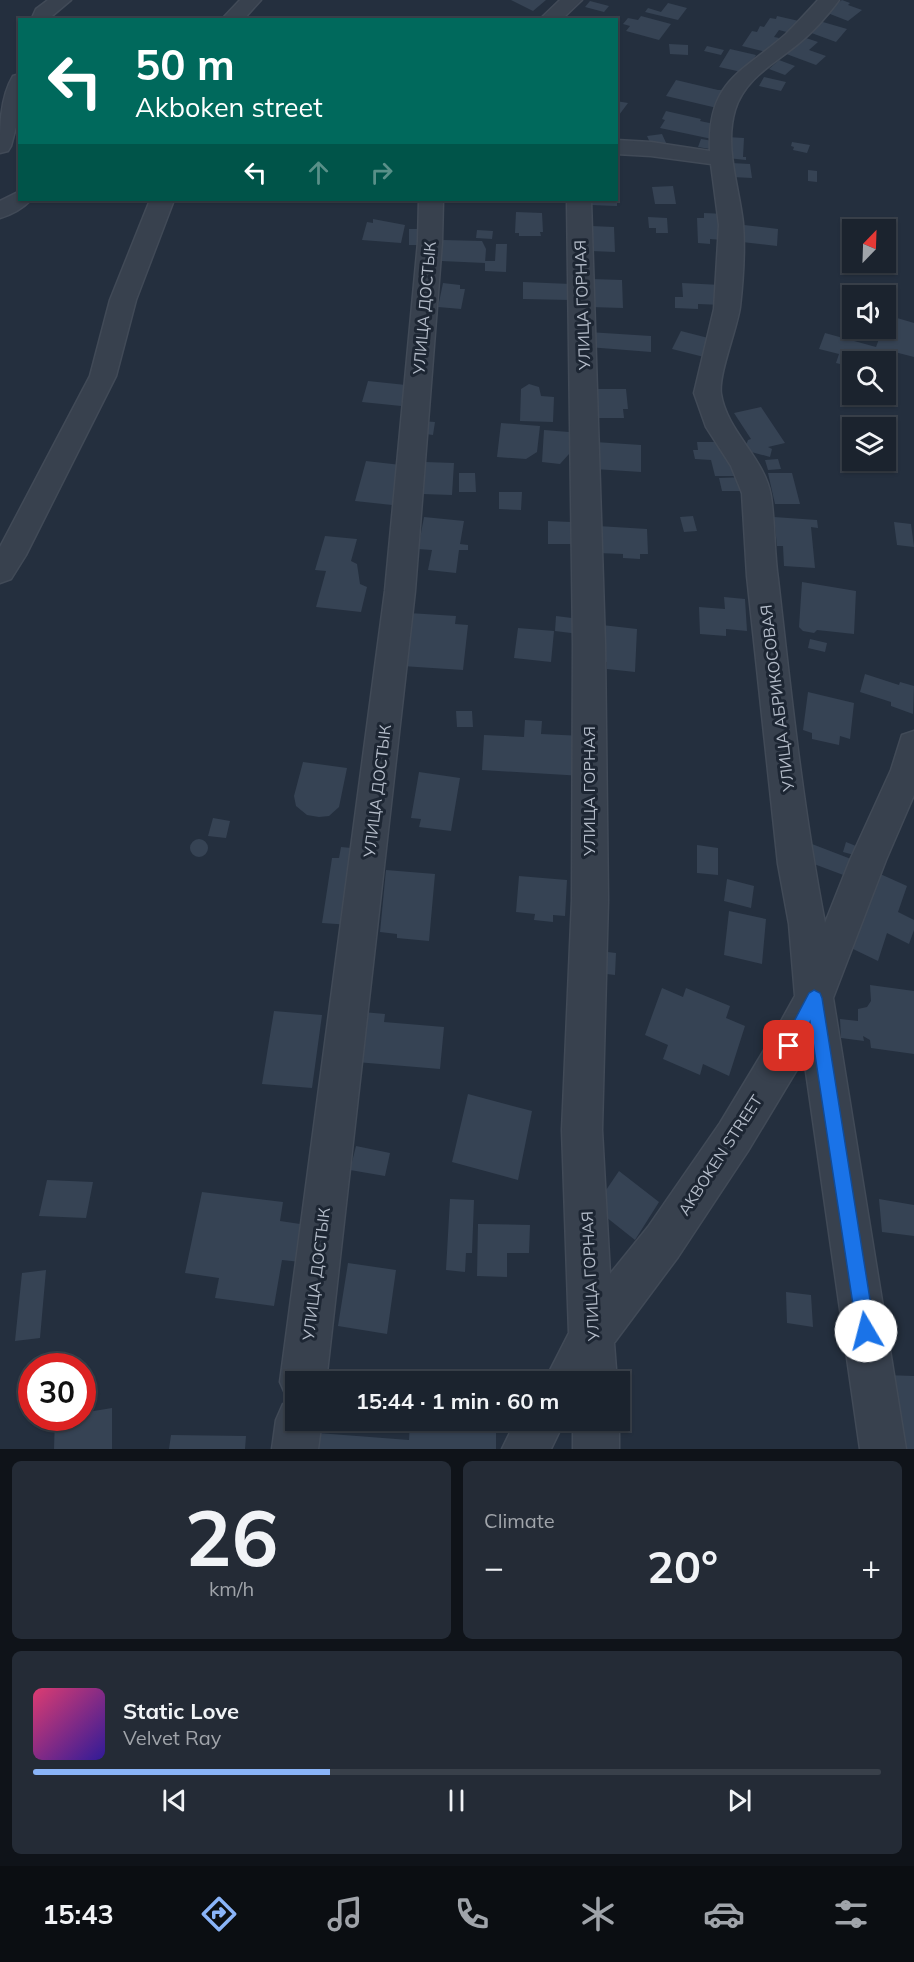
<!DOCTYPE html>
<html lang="en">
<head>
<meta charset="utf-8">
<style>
  body { margin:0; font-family:Mulish,sans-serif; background:#242b36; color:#f1f3f6; height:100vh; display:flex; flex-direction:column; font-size:22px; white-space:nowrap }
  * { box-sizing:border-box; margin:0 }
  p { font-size:20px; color:#a0a4aa }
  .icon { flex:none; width:33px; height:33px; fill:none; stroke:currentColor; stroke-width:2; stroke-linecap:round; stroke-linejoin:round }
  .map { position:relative; height:1449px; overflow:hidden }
  .side { display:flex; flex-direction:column; gap:12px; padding:12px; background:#0f1319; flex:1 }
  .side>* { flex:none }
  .top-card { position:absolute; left:18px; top:18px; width:600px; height:183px; border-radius:0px; box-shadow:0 2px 4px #0004,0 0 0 2px #39404a; background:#00695c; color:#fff; overflow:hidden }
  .needle { width:39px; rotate:23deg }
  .fabs { position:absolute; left:842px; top:219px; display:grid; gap:12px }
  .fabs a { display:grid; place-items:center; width:54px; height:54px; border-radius:0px; background:#1b232e; box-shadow:0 2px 4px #0004,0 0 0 2px #39404a; font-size:30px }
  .speed { position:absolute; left:18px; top:1353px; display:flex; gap:12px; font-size:30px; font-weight:700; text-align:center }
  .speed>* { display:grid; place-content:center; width:78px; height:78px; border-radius:50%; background:#1b232e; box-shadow:0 2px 4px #0004,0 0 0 2px #39404a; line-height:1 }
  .speed .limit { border:9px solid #d22; background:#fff; color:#111 }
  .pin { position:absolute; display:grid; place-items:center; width:51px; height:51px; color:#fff; margin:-26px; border-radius:12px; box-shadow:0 3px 9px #0006 }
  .me { position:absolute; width:66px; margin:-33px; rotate:352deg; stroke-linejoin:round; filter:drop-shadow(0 0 4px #0008) }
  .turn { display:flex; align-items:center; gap:21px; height:126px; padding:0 18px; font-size:27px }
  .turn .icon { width:78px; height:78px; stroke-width:2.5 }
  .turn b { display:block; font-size:42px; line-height:51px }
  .lanes { display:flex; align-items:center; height:57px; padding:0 18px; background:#0003; justify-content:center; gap:30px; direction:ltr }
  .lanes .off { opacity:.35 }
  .big { font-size:45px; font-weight:700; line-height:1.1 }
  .side .widget { flex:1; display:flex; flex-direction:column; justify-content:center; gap:9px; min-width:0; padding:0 21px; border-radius:9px; background:#242b36 }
  .side .dial { align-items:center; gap:0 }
  .dial b { font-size:78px; line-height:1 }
  .song { display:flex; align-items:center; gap:18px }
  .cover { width:72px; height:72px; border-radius:9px; background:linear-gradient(135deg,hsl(340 70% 55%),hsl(250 70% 35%)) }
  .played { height:6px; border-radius:3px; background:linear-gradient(90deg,#8ab4f8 35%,#39404a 35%) }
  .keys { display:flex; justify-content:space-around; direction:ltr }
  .heat { display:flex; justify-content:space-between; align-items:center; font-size:33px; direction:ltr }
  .side .tiles { flex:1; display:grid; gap:12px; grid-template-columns:1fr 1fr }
  .widget:last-child { grid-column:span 2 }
  .trip { position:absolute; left:285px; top:1371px; width:345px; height:60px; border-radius:0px; background:#1b232e; box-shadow:0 2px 4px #0004,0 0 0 2px #39404a; font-weight:700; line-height:60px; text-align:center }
  .menu { display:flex; height:96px; justify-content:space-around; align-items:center; background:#0b0e12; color:#a0a4aa }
  .menu .icon { width:42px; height:42px }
  .menu .current { color:#8ab4f8 }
  .menu b { font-size:27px; color:#f1f3f6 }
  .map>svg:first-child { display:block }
  .building { fill:#364354 }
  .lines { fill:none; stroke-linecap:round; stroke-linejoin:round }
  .minor-casing { stroke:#414a57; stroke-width:3 }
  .minor { fill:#38414e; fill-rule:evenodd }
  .route { fill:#1a73e8; stroke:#114b97; stroke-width:1.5 }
  .labels { text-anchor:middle; stroke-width:6; stroke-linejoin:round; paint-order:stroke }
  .street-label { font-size:16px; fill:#b4bcc9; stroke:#1d2633 }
</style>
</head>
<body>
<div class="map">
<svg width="914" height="1449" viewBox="0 0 914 1449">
  <rect width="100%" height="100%" fill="#242f3e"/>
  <path class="building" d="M511 0H546L533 11Z
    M842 0 850 3 848 5 862 10 848 21 825 12Z
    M590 1 609 6 604 12 585 7Z
    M668 3 687 8 678 20 645 12 648 8 661 12Z
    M641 16 671 24 659 40 626 31 630 26 623 24 628 18 638 20Z
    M777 16 799 21 794 34 779 30 774 37 779 38 770 53 742 46 752 31 757 32 760 26 764 27 770 18 776 19Z
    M816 20 847 29 836 42 806 31Z
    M800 36 818 42 809 50 826 56 816 65 781 52Z
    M669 44 688 45V55L670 54Z
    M707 46 724 50 721 55 704 51Z
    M730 49 756 55 746 73 719 67Z
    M779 60 795 66 785 75 769 69Z
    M764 77 786 82 781 91 759 86Z
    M676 80 718 90H727L717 108 666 96Z
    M616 101 628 103 619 115H616Z
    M666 111 701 119 700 121 719 125 712 139 660 128 665 120 662 119Z
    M662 134 667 145 652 147 647 136Z
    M727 137 744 138 743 157H746V160L727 158Z
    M701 139 713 141 710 149 698 147Z
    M792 142 810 145 807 153 793 150 794 147 791 146Z
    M731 163 750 164 752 178 732 177Z
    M808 170 817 171V182L808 181Z
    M673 186 676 204H655L652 187Z
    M590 200H617V206L591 205Z
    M516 212 542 213 543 232H540L541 236H519V233H515Z
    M704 213 726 214 723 240 710 239V244L698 243 697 218H704Z
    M648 217 667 218 668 233H656V228H649Z
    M373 219 405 225 401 243 362 240 367 222 373 223Z
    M744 225 778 229 777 246 742 242Z
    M591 226 614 227 615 252 591 251Z
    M409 229H423L422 245H409Z
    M477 230 493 231 492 239 476 238Z
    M443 240 482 241 486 249 485 263 441 261Z
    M496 244H507L506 272 485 271V261H495Z
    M591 279 622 280 623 308 590 307Z
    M523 282 571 284V300L523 299Z
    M443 283 460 285V289H465L461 309 438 307Z
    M682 283 721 285 723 305 698 304V309L675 308V297H683Z
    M887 315 914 323V357L883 349 879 362H852V367L836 363 839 354 819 349 825 333 876 347 883 328H885Z
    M681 331 716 340 708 358 672 349Z
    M588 332 651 336V352L588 347Z
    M368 381 406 385 401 406 362 402Z
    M529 384 539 387 541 396 554 397 553 422 520 421 521 389Z
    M592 389H626L628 409H623L624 418H595Z
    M761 407 785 443 768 447 772 449 770 457 744 450 748 440 751 439 734 413Z
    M420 421 435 422 433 435 418 433Z
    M501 423 540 426 537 452 526 459 497 457Z
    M544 430 569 432V454L560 464 542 462Z
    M595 442 641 445V472L594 469Z
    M697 442H719L720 450H735L737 476H715L711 460 695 459 693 450H698Z
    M778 459 781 469 768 470 765 460Z
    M366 461 401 465 392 505 355 501Z
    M425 462 454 463 452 495 422 494Z
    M459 473H475L476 492H459Z
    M768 473H792L800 504H775Z
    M747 477 744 504 740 491H722L719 478Z
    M499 492H522L521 510 499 509Z
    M693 516 697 531 684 532 680 517Z
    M424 517 464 521 460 544 468 545V550H459L456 573 428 570 432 550 418 549Z
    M774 517 817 520 818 528 811 527 815 568 784 566 783 546H777Z
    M548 521 571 522 572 544H548Z
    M894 522 911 524 914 547 897 545Z
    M598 526 647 529 648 554H640V559L623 558V554L598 553Z
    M325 536 357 539 351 561 357 564 360 584 367 587 361 612 316 607 326 571 315 570Z
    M802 582 856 591 854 634 817 630 814 633 803 631 799 627Z
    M724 597 745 599 747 631 726 629V636L700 634 699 607 725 609Z
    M409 613 456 616 455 624 468 625 463 670 402 666Z
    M556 616 580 619 579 634 555 631Z
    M602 625 637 629 635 672 607 669V662L599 661Z
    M518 628 554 631 551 662 514 658Z
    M810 639 827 643 825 652 808 648Z
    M865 674 899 685 900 682 914 686 913 714 891 706V702L860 692Z
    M808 692 854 703 850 739 840 736 839 745 812 739V733L803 730Z
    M456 711H472L473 727H457Z
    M525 720 542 721 541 734 583 736V776L482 770 484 735 524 737Z
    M303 762 347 768 339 807 329 816 319 817 307 815 296 806 294 796Z
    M419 772 460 778 451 831 419 827 421 819 411 818Z
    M213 818 230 821 226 838 208 836Z
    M190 848a9 9 0 1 1 18 0a9 9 0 1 1-18 0Z
    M846 842 856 846 854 855 843 852Z
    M812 844 851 859 846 876 814 864 815 860 808 858Z
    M697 845 718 848V875L697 873Z
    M341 847 362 849 351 925 322 923 332 858H339Z
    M386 870 435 874 429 941 397 938V934L380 932Z
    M878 873 907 886 898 912 914 920V930L909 944 887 933 878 961 851 948Z
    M519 876 567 880 565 916 553 915V922L534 920 535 914 516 912Z
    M727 879 754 886 751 908 724 901Z
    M729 911 766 919 762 964 724 955Z
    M599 951 616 953 615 975 598 973Z
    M870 985 914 991V1054L871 1048 870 1040 863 1036 864 1041 841 1038 840 1019 858 1021V1009L867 1007 871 1001Z
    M662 988 683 997 686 988 730 1006 726 1018 745 1026 729 1076 703 1064 700 1075 663 1059 668 1045 645 1035Z
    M274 1011 322 1015 312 1088 262 1084Z
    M363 1012 385 1014 384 1022 444 1027 440 1069 356 1062Z
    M468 1094 532 1111 518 1180 452 1162Z
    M356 1146 390 1153 385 1176 350 1170Z
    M619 1171 659 1202 635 1240 606 1217 602 1196Z
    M47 1180 93 1182 86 1218 39 1216Z
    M202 1192 283 1202 280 1221 307 1225 301 1262 282 1260 274 1306 215 1298 219 1278 185 1273Z
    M450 1199 474 1200 472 1253H466L465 1272 446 1270Z
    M879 1199 914 1205V1236L882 1232Z
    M478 1224 530 1225 529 1253H507V1277L477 1276Z
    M348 1263 396 1270 387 1334 338 1326Z
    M46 1270 40 1338 15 1341 22 1273Z
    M786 1292 811 1295 813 1327 787 1323Z
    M885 1375 914 1376V1449H896Z
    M112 1408V1449H54L55 1418H82V1413Z
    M410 1421 496 1428V1449H316L318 1433 409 1440Z
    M171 1435 246 1436 245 1449H169Z"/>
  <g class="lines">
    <defs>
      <path id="minor" d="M48 0H71L52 16 51 20H31L36 9Z
        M240 0H261L243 20H221Z
        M560 0H582L561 20H539Z
        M818 0H839C828 15 813 32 798 44 774 64 745 78 735 110 724 147 739 186 743 223 745 250 743 281 740 307 737 329 718 375 721 394 727 432 765 458 771 496 775 523 774 552 778 579 791 694 803 809 825 923L850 860 891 770 902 735 914 731V795L886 860 833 998 906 1449H860L804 1058 748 1151 678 1257 614 1343 617 1382H544L569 1333 562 1130 572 900 573 644 567 200H591L605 644 608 900 602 1130 610 1274 648 1227 720 1123 775 1032 795 996 789 924 778 864 747 576 742 493 731 466 706 427 694 393 714 309 719 225 711 164 651 156 616 154V140L651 142 710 151C707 80 742 73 786 34 797 23 808 11 818 0Z
        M20 74V112L11 146 8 151 0 153C0 126 0 98 13 76Z
        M20 191V200H31C23 208 11 215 0 218V201Z
        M150 200H174L136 300 116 376 26 555 11 579 0 583V547L90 376 110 300Z
        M419 200H443L442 242 415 591 326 1382H296V1420H322L318 1449H272L276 1420 283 1404 292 1400 287 1398 280 1382 385 591 418 242Z
        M516 1420H565L551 1449H502Z
        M573 1420H619V1449H573Z"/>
    </defs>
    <use href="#minor" class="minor-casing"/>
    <use href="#minor" class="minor"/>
  </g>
  <path class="route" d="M814 990 820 993 822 998 875 1331 872 1337 866 1340 859 1337 857 1331 810 1022 795 1052 789 1054 783 1052 781 1046 809 993Z"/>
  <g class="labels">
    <g class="street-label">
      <text transform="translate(582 305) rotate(-92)" y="6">УЛИЦА ГОРНАЯ</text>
      <text transform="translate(424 308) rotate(-85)" y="6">УЛИЦА ДОСТЫК</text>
      <text transform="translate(777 698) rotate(-97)" y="6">УЛИЦА АБРИКОСОВАЯ</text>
      <text transform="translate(377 791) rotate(-83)" y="6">УЛИЦА ДОСТЫК</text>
      <text transform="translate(589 791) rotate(-90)" y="6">УЛИЦА ГОРНАЯ</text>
      <text transform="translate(720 1155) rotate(-57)" y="6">AKBOKEN STREET</text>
      <text transform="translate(316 1274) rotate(-83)" y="6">УЛИЦА ДОСТЫК</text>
      <text transform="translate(590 1276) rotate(-93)" y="6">УЛИЦА ГОРНАЯ</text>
    </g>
  </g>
</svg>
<div class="fabs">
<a><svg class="needle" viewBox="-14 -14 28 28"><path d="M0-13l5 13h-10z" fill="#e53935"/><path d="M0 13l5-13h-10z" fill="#a0a4aa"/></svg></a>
<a><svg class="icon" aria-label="sound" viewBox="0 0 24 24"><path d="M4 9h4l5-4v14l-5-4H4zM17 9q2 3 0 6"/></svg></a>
<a><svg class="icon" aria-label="search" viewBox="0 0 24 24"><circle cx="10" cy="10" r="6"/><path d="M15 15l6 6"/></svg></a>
<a><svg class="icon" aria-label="layers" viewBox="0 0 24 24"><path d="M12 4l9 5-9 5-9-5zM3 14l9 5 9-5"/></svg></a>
</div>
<div class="speed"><div class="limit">30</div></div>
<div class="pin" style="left:789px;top:1046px;background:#d93025"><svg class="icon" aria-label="arrive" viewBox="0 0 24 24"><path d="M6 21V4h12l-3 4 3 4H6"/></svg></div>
<svg class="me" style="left:866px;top:1331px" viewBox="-20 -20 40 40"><circle r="19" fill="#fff"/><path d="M0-13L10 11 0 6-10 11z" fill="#1a73e8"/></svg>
<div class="trip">15:44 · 1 min · 60 m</div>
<div class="top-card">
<div class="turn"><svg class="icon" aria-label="left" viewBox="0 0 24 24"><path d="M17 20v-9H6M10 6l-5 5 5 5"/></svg><div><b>50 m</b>Akboken street</div></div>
<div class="lanes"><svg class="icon" aria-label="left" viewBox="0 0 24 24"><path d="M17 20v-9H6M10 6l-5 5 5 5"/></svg><svg class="icon off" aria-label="ahead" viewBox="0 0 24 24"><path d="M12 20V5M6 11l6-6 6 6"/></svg><svg class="icon off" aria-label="right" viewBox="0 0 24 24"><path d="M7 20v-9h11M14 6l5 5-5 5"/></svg></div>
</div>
</div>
<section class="side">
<div class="tiles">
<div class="widget dial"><b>26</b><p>km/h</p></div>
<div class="widget"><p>Climate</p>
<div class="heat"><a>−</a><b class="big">20°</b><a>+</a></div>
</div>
<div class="widget">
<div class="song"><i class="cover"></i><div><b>Static Love</b><p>Velvet Ray</p></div></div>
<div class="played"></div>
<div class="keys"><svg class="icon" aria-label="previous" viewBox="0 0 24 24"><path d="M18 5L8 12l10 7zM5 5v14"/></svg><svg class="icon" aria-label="pause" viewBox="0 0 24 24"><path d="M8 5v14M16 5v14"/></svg><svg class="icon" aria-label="next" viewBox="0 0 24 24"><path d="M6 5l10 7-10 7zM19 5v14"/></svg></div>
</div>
</div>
</section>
<nav class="menu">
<b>15:43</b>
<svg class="icon current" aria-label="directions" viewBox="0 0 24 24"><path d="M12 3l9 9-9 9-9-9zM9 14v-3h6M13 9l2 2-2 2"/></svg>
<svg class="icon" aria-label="music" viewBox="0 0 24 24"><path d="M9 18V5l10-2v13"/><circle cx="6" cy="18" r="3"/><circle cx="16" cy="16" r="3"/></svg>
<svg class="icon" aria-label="phone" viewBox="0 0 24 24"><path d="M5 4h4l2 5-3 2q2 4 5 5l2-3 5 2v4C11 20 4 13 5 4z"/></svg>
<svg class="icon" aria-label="climate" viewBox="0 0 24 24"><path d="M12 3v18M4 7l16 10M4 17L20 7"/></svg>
<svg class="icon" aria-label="car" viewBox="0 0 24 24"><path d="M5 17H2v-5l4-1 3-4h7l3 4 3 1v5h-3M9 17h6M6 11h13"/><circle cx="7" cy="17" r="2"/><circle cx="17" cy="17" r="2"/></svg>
<svg class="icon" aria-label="filters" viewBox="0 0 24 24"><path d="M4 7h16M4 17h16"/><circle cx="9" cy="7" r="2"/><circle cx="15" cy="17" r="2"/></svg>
</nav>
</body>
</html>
